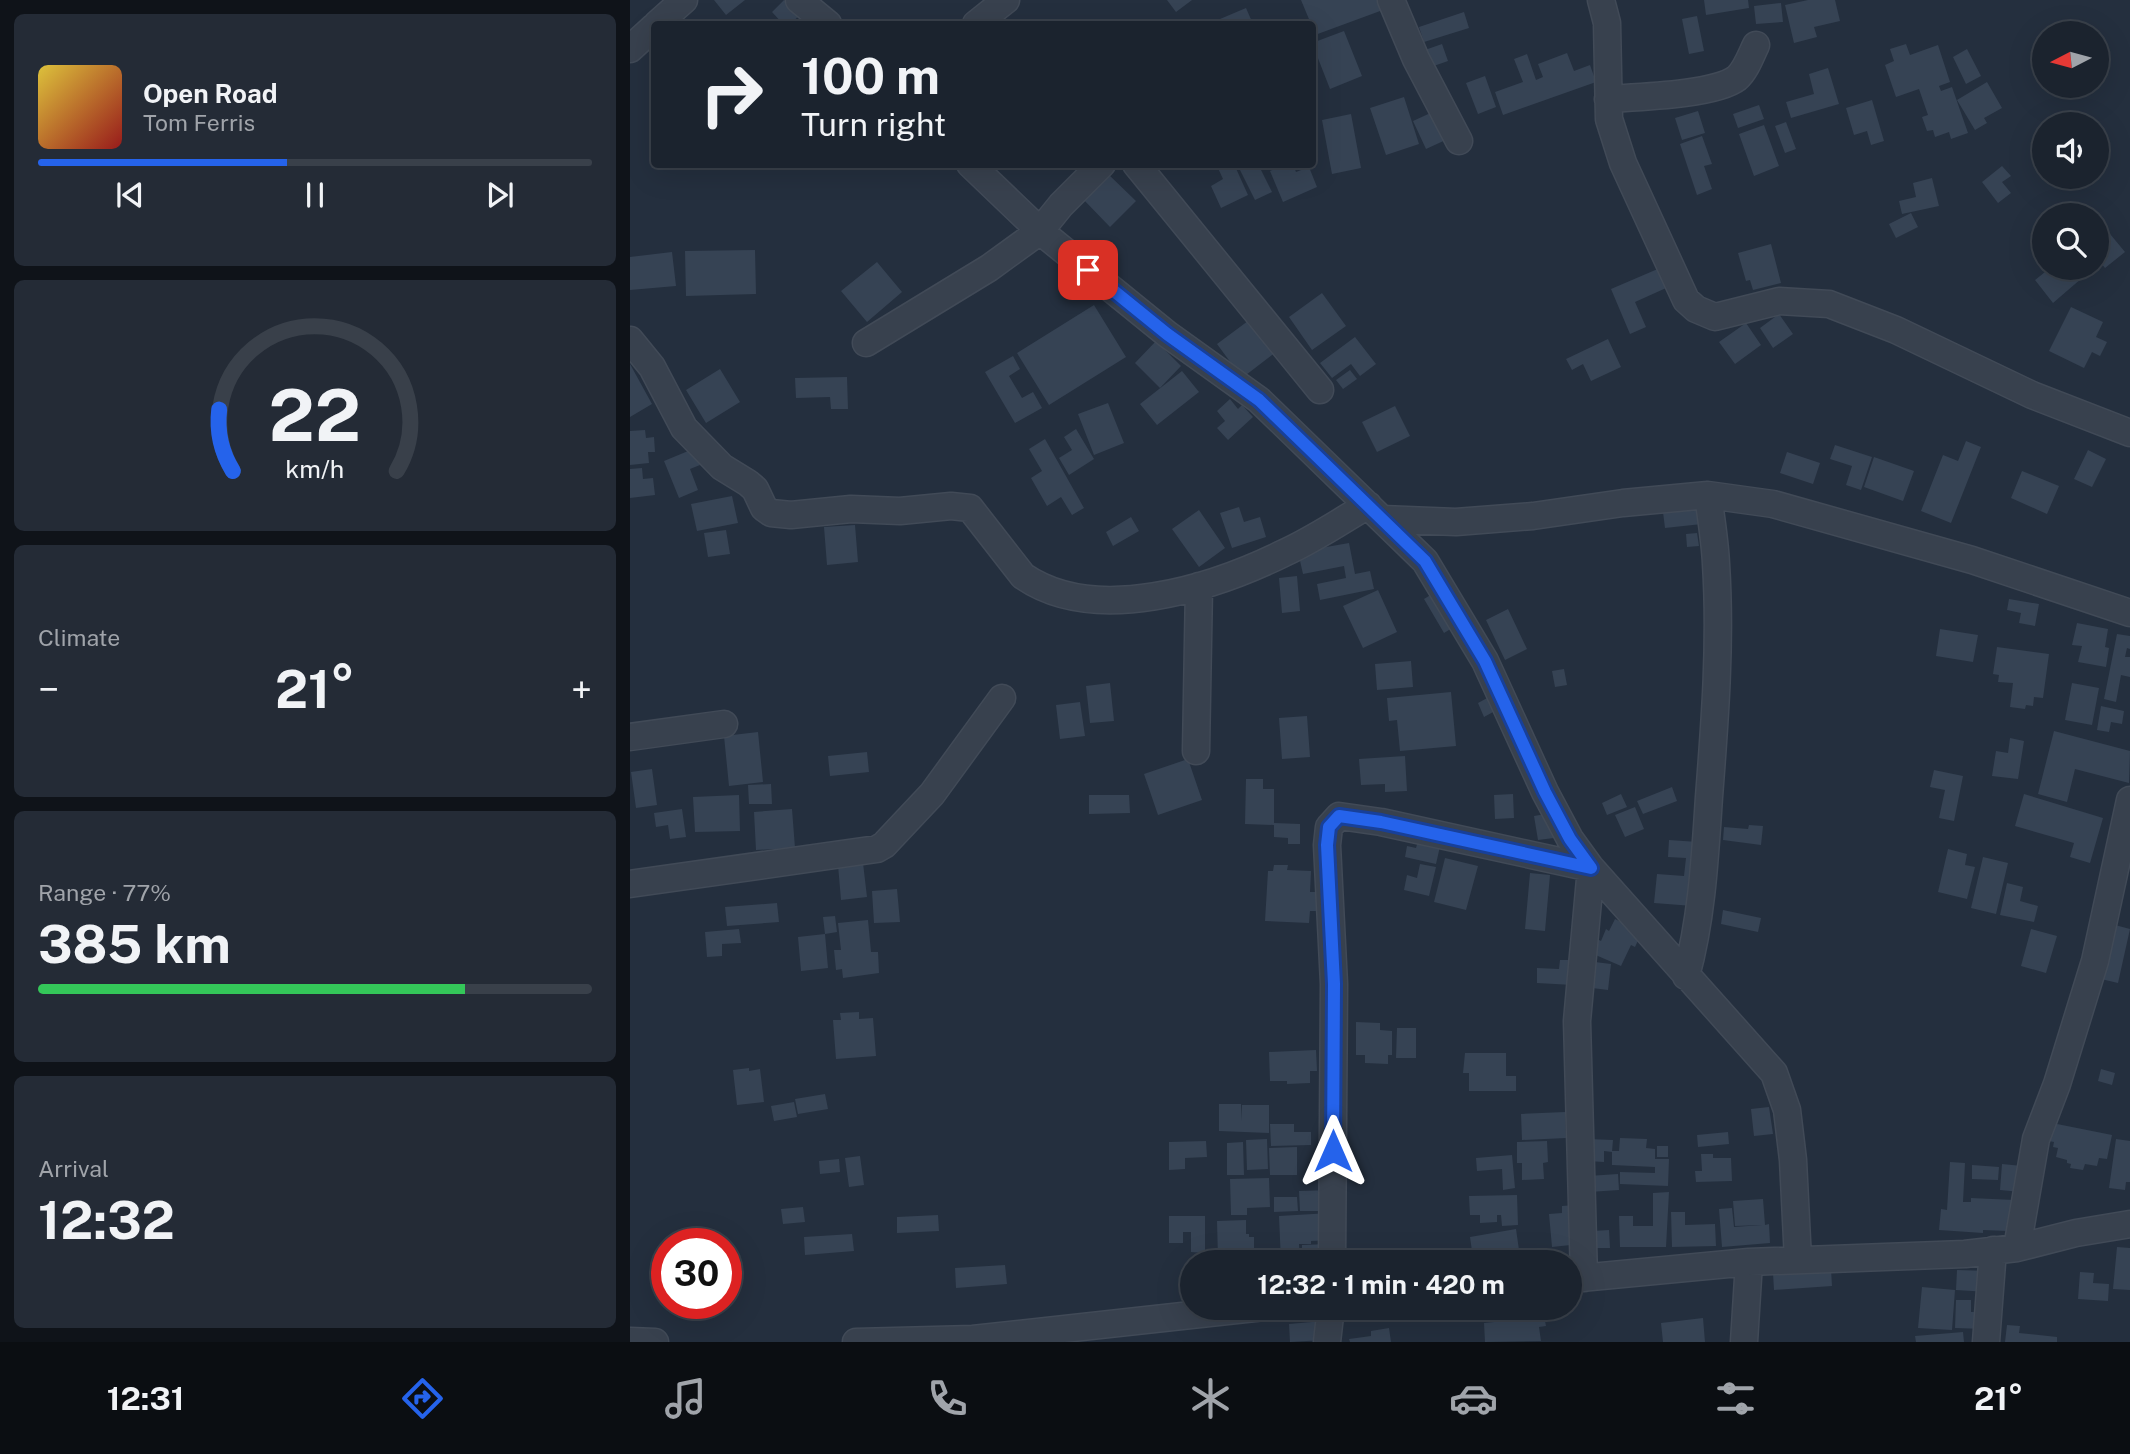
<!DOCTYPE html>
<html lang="en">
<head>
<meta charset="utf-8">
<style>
  body { margin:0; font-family:"Public Sans",sans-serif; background:#242b36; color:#f1f3f6; height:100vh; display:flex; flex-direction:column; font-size:26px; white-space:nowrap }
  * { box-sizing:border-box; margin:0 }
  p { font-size:23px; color:#a0a4aa }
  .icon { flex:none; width:38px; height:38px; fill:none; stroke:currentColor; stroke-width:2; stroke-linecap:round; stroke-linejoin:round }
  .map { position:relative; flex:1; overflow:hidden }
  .panel { display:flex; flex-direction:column; gap:14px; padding:14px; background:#0f1319; width:630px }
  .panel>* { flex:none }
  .hud { position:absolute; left:21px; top:21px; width:665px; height:147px; border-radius:7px; box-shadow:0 7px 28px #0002,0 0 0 2px #39404a; background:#1b232e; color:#f1f3f6; overflow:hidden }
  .needle { width:46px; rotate:264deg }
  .controls { position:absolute; left:1402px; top:21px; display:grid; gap:14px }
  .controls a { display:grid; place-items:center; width:77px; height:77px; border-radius:50%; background:#1b232e; box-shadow:0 7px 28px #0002,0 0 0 2px #39404a; font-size:35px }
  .speed { position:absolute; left:21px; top:1228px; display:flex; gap:14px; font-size:35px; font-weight:700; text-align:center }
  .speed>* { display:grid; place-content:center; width:91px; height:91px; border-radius:50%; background:#1b232e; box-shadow:0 7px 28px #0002,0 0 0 2px #39404a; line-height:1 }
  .speed .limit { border:10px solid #d22; background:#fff; color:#111 }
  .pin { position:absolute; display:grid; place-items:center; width:60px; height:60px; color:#fff; margin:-30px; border-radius:14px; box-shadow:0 4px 10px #0006 }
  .me { position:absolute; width:77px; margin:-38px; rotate:0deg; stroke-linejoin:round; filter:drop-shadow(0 0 5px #0008) }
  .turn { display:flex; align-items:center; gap:24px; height:147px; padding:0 35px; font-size:32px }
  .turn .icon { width:91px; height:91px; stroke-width:2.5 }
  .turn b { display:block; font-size:49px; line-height:60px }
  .big { font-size:52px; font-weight:700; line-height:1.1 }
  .panel .widget { flex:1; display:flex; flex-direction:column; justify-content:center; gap:10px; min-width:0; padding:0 24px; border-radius:10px; background:#242b36 }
  .panel .dial { align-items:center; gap:0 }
  .dial svg { height:182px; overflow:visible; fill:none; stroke:#39404a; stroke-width:7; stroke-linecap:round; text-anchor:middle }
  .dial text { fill:#f1f3f6; stroke:none }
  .song { display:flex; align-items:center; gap:21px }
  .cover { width:84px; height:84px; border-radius:10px; background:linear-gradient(135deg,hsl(50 70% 55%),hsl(0 70% 35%)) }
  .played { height:7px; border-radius:4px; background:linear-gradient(90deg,#2563eb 45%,#39404a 45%) }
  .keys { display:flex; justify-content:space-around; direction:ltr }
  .heat { display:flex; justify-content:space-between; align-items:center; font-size:38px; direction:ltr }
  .charge { height:10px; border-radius:5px; background:linear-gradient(90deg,#34c759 77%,#39404a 0) }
  .trip { position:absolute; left:550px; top:1250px; width:402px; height:70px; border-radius:35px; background:#1b232e; box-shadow:0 7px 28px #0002,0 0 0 2px #39404a; font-weight:700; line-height:70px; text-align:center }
  .tabs { display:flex; height:112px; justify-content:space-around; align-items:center; background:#0b0e12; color:#a0a4aa }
  .tabs .icon { width:49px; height:49px }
  .tabs .active { color:#2563eb }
  .tabs b { font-size:32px; color:#f1f3f6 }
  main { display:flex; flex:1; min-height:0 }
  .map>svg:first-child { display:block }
  .building { fill:#364354 }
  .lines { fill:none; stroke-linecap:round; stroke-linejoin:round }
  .street-casing { stroke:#414a57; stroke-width:29 }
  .street { stroke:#38414e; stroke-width:26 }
  .route-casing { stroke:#184099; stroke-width:18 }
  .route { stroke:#2563eb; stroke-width:12 }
</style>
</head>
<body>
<main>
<section class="panel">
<div class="widget">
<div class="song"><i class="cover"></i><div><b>Open Road</b><p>Tom Ferris</p></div></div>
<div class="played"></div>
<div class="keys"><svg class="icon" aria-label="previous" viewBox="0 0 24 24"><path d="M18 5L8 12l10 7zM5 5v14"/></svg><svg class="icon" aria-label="pause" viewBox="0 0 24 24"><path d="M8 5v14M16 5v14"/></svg><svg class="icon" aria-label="next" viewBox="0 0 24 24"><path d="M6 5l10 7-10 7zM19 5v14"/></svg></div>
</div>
<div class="widget dial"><svg viewBox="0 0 100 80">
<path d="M14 69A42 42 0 1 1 86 69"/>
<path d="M14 69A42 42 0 0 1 8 42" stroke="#2563eb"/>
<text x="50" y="56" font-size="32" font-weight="700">22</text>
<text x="50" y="72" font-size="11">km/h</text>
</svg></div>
<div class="widget"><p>Climate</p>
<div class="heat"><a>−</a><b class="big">21°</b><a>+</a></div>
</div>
<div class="widget"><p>Range · 77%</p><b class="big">385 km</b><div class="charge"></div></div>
<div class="widget"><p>Arrival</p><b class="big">12:32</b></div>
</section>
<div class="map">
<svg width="1500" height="1342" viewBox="0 0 1500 1342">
  <rect width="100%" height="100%" fill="#242f3e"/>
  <path class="building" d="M84 0H115L96 15Z
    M154 0 170 15 160 24H153L142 12Z
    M537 0H562L546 12Z
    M671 0H758L761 7 685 35 682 24H681Z
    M1074 0H1118L1119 8 1076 15Z
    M1178 0H1205L1210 21 1184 27 1187 37 1164 43 1155 5Z
    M1151 3 1153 22 1126 24 1124 6Z
    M616 8 623 24H592L590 19Z
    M834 12 839 28 794 42 789 27Z
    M1067 16 1074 51 1059 54 1052 19Z
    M714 31 732 76 700 89 682 43Z
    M812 44 818 61 798 68 792 51Z
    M1276 44 1280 55 1308 45 1320 82 1309 86 1311 91 1322 87 1338 133 1321 139 1319 132 1305 137 1303 130 1297 131 1292 117 1298 115 1289 89 1266 97 1255 65 1264 61 1260 49Z
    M1337 49 1351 76 1336 84 1323 57Z
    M937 53 944 71 960 65 966 82 873 115 865 92 893 82 884 59 897 54 906 80 913 77 908 64Z
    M1198 68 1209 104 1161 118 1156 102 1184 94 1179 74Z
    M855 76 866 107 848 114 836 83Z
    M1357 82 1372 108 1354 118 1357 123 1345 130 1327 100Z
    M774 97 789 144 756 155 740 108Z
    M1242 100 1254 141 1241 145 1237 131 1224 135 1216 108Z
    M1129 105 1134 119 1108 128 1103 114Z
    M807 110 820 138 796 149 783 121Z
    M1068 111 1075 133 1052 140 1045 118Z
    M721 114 731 168 702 174 692 120Z
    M1156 122 1166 149 1155 153 1145 126Z
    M1134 125 1149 166 1124 176 1109 134Z
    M1072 136 1082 164 1074 166 1082 189 1067 195 1050 144Z
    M591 164H604L618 195 591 208 581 186 593 179 587 166Z
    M607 164H628L642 192 625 200Z
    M655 164H663L666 172 679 167 687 187 653 202 640 171Z
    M1372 166 1381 176 1372 182 1381 193 1368 203 1352 182Z
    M477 173 506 201 480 227 452 198Z
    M1302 178 1309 206 1272 214 1269 201 1286 197 1283 183Z
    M1281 213 1288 227 1266 238 1259 224Z
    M1466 217 1495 252 1475 268 1466 257Z
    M1141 244 1151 283 1123 290 1120 280 1116 281 1108 253Z
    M125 250 126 294 56 296 55 251Z
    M42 252 46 286 0 290V257Z
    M247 262 272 292 237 322 211 291Z
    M1037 265 1045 284 1005 302 1016 327 1000 334 981 289Z
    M1420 268H1456L1449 274 1452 278 1423 303 1405 280Z
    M692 293 716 326 682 350 659 317Z
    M464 305 496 357 419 405 387 353Z
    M1441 307 1473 322 1466 337 1477 342 1470 356 1462 352 1454 368 1419 351Z
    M1149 314 1163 334 1143 348 1130 328Z
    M622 318 646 352 612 378 587 344Z
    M1116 323 1131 345 1105 364 1089 342Z
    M725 337 746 364 730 376 721 364 702 378 690 363Z
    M978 339 991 367 961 381 953 364 942 370 936 359Z
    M526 341 551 366 530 388 505 363Z
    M383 356 390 369 379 376 392 398 403 392 412 408 385 423 355 372Z
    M0 364 22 404 0 417Z
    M90 369 110 402 76 423 56 390Z
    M720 370 727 379 713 389 706 380Z
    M552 371 569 392 527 425 510 404Z
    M217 377 218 409H201L200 397 166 398 165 378Z
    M600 399 608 409 612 405 623 417 598 440 587 428 595 421 587 411Z
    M478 403 494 443 464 455 448 414Z
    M765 406 780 436 747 452 732 422Z
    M446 429 464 459 439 475 429 458 442 450 434 437Z
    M15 430 16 438 24 437 25 452H18L19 463 0 465V431Z
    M415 439 454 508 442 515 431 497 417 506 401 478 412 471 399 449Z
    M1336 441 1351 447 1321 523 1291 511 1313 455 1328 461Z
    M1205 445 1242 457 1231 490 1216 485 1222 466 1200 459Z
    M63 449 70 465 60 469 68 490 49 498 34 461Z
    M1458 450 1476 459 1462 487 1444 479Z
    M1157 452 1190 463 1183 484 1150 473Z
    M1244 457 1284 471 1273 501 1234 487Z
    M12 468 13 479 23 478 25 495 0 498V469Z
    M1392 471 1429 486 1417 514 1381 498Z
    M102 496 108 523 67 531 61 504Z
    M609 507 614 522 630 517 636 537 602 548 590 513Z
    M1071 508 1072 524 1035 528 1033 512Z
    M569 510 595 548 569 567 542 529Z
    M501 517 509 531 483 546 476 532Z
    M225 525 228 562 197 565 194 527Z
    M96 530 100 554 78 557 74 533Z
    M1067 533 1069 546 1057 547 1056 534Z
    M719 543 725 574 740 571 744 589 690 600 687 584 716 578 714 566 673 574 668 552Z
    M667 576 670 611 652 613 649 578Z
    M748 590 767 632 733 648 713 606Z
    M807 591 827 625 814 633 794 599Z
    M1379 599 1409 604 1405 626 1389 623 1391 613 1377 610Z
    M878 609 897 649 875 660 856 620Z
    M1447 623 1478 629 1475 647 1479 648 1476 667 1448 662 1452 646 1442 645Z
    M1310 629 1348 635 1343 662 1306 656Z
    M1487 634 1500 636V649L1497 648 1495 657H1500V677L1491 675 1486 702 1474 699Z
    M1367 647 1419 654 1413 698 1404 697 1403 706 1396 705 1395 709 1380 707 1383 683 1368 682 1369 675 1363 674Z
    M781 661 783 687 747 690 745 664Z
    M934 669 937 685 925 687 922 671Z
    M480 683 484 721 460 723 456 686Z
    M1442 683 1469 688 1462 725 1435 720Z
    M821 692 826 746 770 751 767 720 759 721 757 698Z
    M859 697 865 711 854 717 848 703Z
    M450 702 455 736 430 739 426 705Z
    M1471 706 1494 711 1492 724 1481 722 1479 732 1467 730Z
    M677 716 680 757 652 759 649 718Z
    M1424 731 1500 751 1499 783 1445 769 1437 802 1408 794Z
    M128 732 133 782 99 786 94 736Z
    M1380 738 1394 741 1388 779 1362 776 1366 751 1378 753Z
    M237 752 239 772 200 776 198 756Z
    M775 756 777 791 755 792V784L731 785 729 759Z
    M558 759 572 800 528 815 514 774Z
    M22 769 27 805 6 808 1 772Z
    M1304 770 1333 776 1324 821 1309 818 1315 790 1300 787Z
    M616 779H633V789H644V825L615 824Z
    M141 784 142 804H119L118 785Z
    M1042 787 1047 801 1013 814 1007 801Z
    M883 794 884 818 865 819 864 795Z
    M991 794 997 807 977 815 972 803Z
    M1394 794 1473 818 1460 863 1440 857 1444 843 1385 826Z
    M109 795 110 831 65 832 63 797Z
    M459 795H499L500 813 459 814Z
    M1005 807 1014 829 995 837 985 815Z
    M52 809 56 837 40 839 38 825 26 827 24 813Z
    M162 809 165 848 126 850 124 812Z
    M921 813 924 838 908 840 904 816Z
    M644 823 670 824V844H658V838L644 837Z
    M1119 825 1133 826 1131 845 1093 840 1094 827 1118 829Z
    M789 837 811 842 806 864 775 857 777 846 786 848Z
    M1039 840 1068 842 1063 906 1024 903 1027 874 1054 876 1056 858 1038 857Z
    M1318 849 1337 854 1335 865 1345 867 1337 899 1308 892Z
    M1353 857 1378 863 1366 914 1341 908Z
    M815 858 848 866 836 910 804 902Z
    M233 863 237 897 211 900 208 865Z
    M790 864 806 867 799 896 774 890 777 875 787 878Z
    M644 865H658L657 870 681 871 680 892H687L686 911H680L679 923 635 921 638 871H643Z
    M900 873 920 875 915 931 895 929Z
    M1377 883 1393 887 1390 901 1408 906 1404 922 1370 915Z
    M267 889 270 922 244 923 242 891Z
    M147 903 149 922 97 926 95 907Z
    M1093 910 1131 918 1128 932 1091 924Z
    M205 916 207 932 195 934 193 917Z
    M985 919 1012 932 1005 947 1001 945 991 966 961 953 967 939 971 941 976 929 979 931Z
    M238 920 241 952H248L249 973 213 978 212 969 206 970 204 950H211L208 923Z
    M1485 925 1500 929 1488 983 1471 979Z
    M109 929 111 943 92 944V956L77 957 75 932Z
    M1401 929 1427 936 1416 973 1391 966Z
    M195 934 198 968 171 971 168 937Z
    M930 960H944L943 985 907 983V968L929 969Z
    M965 962 981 964 978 990 962 988Z
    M229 1012V1019L243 1018 246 1056 206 1059 203 1020H211L210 1013Z
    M726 1022 750 1023V1030L762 1031V1055H758V1064L735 1063V1055H726Z
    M767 1028H786V1058H766Z
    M686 1050 687 1071H680V1083L657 1084V1081H640L639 1052Z
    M835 1053H876V1076H886V1091H839V1073H833Z
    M119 1068V1071L130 1069 134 1102 107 1105 103 1070Z
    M1471 1069 1485 1073 1482 1085 1468 1081Z
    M195 1094 198 1109 168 1114 165 1099Z
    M164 1102 167 1117 144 1121 141 1106Z
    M589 1104H611L612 1121V1105H639V1133L589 1131Z
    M1139 1107 1143 1134 1124 1136 1121 1109Z
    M935 1112 936 1138 892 1140 891 1114Z
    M1422 1123 1482 1135 1477 1159 1469 1158 1467 1166 1455 1164 1453 1170 1440 1168 1441 1164 1437 1163V1160L1426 1157 1428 1148 1423 1147 1424 1142 1419 1141Z
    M640 1124H664V1132H681V1145L641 1146Z
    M1098 1132 1099 1144 1068 1147 1067 1135Z
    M990 1138 1017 1139 1016 1148 1025 1149V1159H1039L1038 1186 990 1184V1172L1025 1173V1167L982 1165V1151H989Z
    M637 1139 638 1169 617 1170 616 1140Z
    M958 1139 983 1140 982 1152 974 1151V1162L957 1161Z
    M1486 1139 1500 1141V1182H1496L1495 1190 1479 1188Z
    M576 1141 577 1157 555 1158V1169L539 1170V1142Z
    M917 1141 918 1162 913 1163 914 1179 892 1180V1163H887V1142Z
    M613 1142 614 1175H597V1143Z
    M1027 1146H1038V1157H1027Z
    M667 1147V1175H640L639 1148Z
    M1071 1154H1083V1158H1101L1102 1181 1066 1182 1065 1171H1072Z
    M882 1155 885 1188 873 1190 872 1169 847 1171 846 1158Z
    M230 1156 234 1185 219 1187 215 1158Z
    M209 1159 210 1172 190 1174 189 1161Z
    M1320 1162 1335 1163 1333 1202H1341V1198L1384 1200 1383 1215H1379L1378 1231 1353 1230V1233L1309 1230 1311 1209 1317 1210Z
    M1372 1164 1392 1166 1391 1192 1370 1190Z
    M1342 1165 1369 1167 1368 1180 1342 1179Z
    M988 1174 989 1190 959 1192 958 1176Z
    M639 1178 640 1207 617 1208V1215H601L600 1179Z
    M702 1190V1211H670L669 1191Z
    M1039 1192 1036 1247H990L989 1216H1003V1226H1023V1193Z
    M887 1195 888 1225 872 1226 871 1215H867V1222L850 1223V1215H840L839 1196Z
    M644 1197H667L668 1211 644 1212Z
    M1133 1199 1135 1225 1139 1224 1140 1243 1092 1247 1089 1209 1102 1208 1104 1227 1132 1225 1105 1226 1103 1201Z
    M946 1205 950 1244 922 1247 919 1214 932 1213V1206Z
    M173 1207 175 1222 153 1224 151 1209Z
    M1041 1212H1055V1225L1085 1224 1086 1246 1042 1247Z
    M700 1213 701 1240 681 1241V1244H669L670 1262H651L649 1216Z
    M308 1215 309 1231 267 1233V1217Z
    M539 1216H575V1253L561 1252V1232H553V1243H539Z
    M616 1220V1234H619V1237H624V1248H619V1257L605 1258 606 1262H593V1259H588L587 1221Z
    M886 1229 889 1250 843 1258 840 1237Z
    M979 1230 980 1248H963V1231Z
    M222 1234 224 1251 175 1255 174 1237Z
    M698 1244 699 1262H672V1245Z
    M1487 1247 1500 1248V1290L1483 1289Z
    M375 1265 377 1284 326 1288 325 1268Z
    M1201 1269 1202 1286 1144 1290 1143 1273Z
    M1327 1270 1359 1271 1358 1292 1326 1290Z
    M1450 1272 1464 1273 1463 1283 1479 1284 1478 1301 1448 1299Z
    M1292 1287 1325 1290 1322 1330 1288 1328Z
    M1326 1300H1341V1312H1355V1329L1325 1328Z
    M882 1308V1311L890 1310V1312L907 1310 908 1316 914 1315 916 1326 909 1327 911 1341 855 1342 854 1323 874 1321 873 1309Z
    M1073 1318 1075 1342H1033L1031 1323Z
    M693 1321 694 1340 660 1342 659 1324Z
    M1377 1325 1390 1326 1389 1333 1427 1337V1342H1375Z
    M759 1328 761 1342H720L719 1339 741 1336V1331Z
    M1333 1332 1334 1342H1286L1285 1336Z"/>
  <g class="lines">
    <defs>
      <path id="street" d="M169 0 198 24
        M761 0 786 59 829 141
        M971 0 977 23 979 119 993 163 1056 300 1066 309 1085 317 1149 301 1199 304 1266 330 1402 395 1500 433
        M27 24 54 0
        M346 24 376 0
        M0 49 24 27
        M978 99C1007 97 1085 95 1107 78 1116 70 1121 55 1126 45
        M340 164 410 231 537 334 629 400 795 561 855 661 915 792 940 839 961 868 1144 1073 1157 1110 1163 1160 1168 1260
        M506 164 690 390
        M0 340 22 367 54 428 92 467 118 483 125 489 134 508 141 513 161 515 221 509 270 511 321 506 340 508 393 576C465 626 583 588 654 553 683 540 711 521 738 505
        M236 343 359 268 410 231 431 205 472 164
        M752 519 826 522 903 516 993 503 1078 495 1143 504 1342 560 1500 613
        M0 737 94 724
        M566 751 569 586
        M0 884 247 849 254 845 302 794 372 698
        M1056 976C1072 918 1075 857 1079 797 1085 720 1091 641 1086 564 1085 541 1081 518 1078 495
        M1387 1248 1406 1139 1427 1084 1465 961 1500 800
        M702 1262 704 984 697 845 699 827 709 816 751 822 961 868 947 1021 954 1278
        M940 1279 1119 1262 1335 1254 1387 1248 1446 1233 1500 1224
        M0 1341 25 1342
        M226 1342 343 1339 634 1307
        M697 1342 701 1307
        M1114 1342 1119 1262
        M1356 1342 1363 1250"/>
    </defs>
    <use href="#street" class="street-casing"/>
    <use href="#street" class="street"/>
  </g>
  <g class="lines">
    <defs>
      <path id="route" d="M458 270 537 334 629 400 795 561 855 661 915 792 940 839 961 868 751 822 709 816 699 827 697 845 704 984 703 1151"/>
    </defs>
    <use href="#route" class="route-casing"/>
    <use href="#route" class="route"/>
  </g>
</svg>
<div class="controls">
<a><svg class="needle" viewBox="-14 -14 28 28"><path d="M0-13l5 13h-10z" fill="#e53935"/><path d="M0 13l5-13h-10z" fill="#a0a4aa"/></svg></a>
<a><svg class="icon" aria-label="sound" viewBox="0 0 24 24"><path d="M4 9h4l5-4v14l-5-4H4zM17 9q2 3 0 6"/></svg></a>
<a><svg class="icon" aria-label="search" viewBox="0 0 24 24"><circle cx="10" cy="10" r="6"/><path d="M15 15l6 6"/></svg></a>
</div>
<div class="speed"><div class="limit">30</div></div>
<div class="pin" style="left:458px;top:270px;background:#d93025"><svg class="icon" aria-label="arrive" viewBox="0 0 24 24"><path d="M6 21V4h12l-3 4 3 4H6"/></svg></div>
<svg class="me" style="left:703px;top:1151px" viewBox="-20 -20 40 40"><path d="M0-17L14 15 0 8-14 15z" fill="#2563eb" stroke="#fff" stroke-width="4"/></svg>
<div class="trip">12:32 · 1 min · 420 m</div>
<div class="hud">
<div class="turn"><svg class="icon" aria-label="right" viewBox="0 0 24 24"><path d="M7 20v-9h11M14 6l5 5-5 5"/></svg><div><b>100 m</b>Turn right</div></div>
</div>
</div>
</main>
<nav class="tabs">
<b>12:31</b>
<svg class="icon active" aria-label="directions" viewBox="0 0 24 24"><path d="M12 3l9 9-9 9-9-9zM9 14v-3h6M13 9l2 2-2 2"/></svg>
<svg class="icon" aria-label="music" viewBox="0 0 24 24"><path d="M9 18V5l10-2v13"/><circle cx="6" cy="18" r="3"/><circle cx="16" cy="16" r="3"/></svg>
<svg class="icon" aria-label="phone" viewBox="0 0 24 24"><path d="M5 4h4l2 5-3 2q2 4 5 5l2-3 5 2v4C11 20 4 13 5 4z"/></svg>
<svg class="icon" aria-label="climate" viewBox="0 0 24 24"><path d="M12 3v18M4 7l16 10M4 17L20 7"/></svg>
<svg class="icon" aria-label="car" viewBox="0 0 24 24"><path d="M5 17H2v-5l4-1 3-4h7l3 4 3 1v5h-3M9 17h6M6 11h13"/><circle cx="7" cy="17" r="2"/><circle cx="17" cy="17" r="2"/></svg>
<svg class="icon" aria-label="filters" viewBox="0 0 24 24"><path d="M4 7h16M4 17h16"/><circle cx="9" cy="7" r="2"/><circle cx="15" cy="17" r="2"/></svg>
<b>21°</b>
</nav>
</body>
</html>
